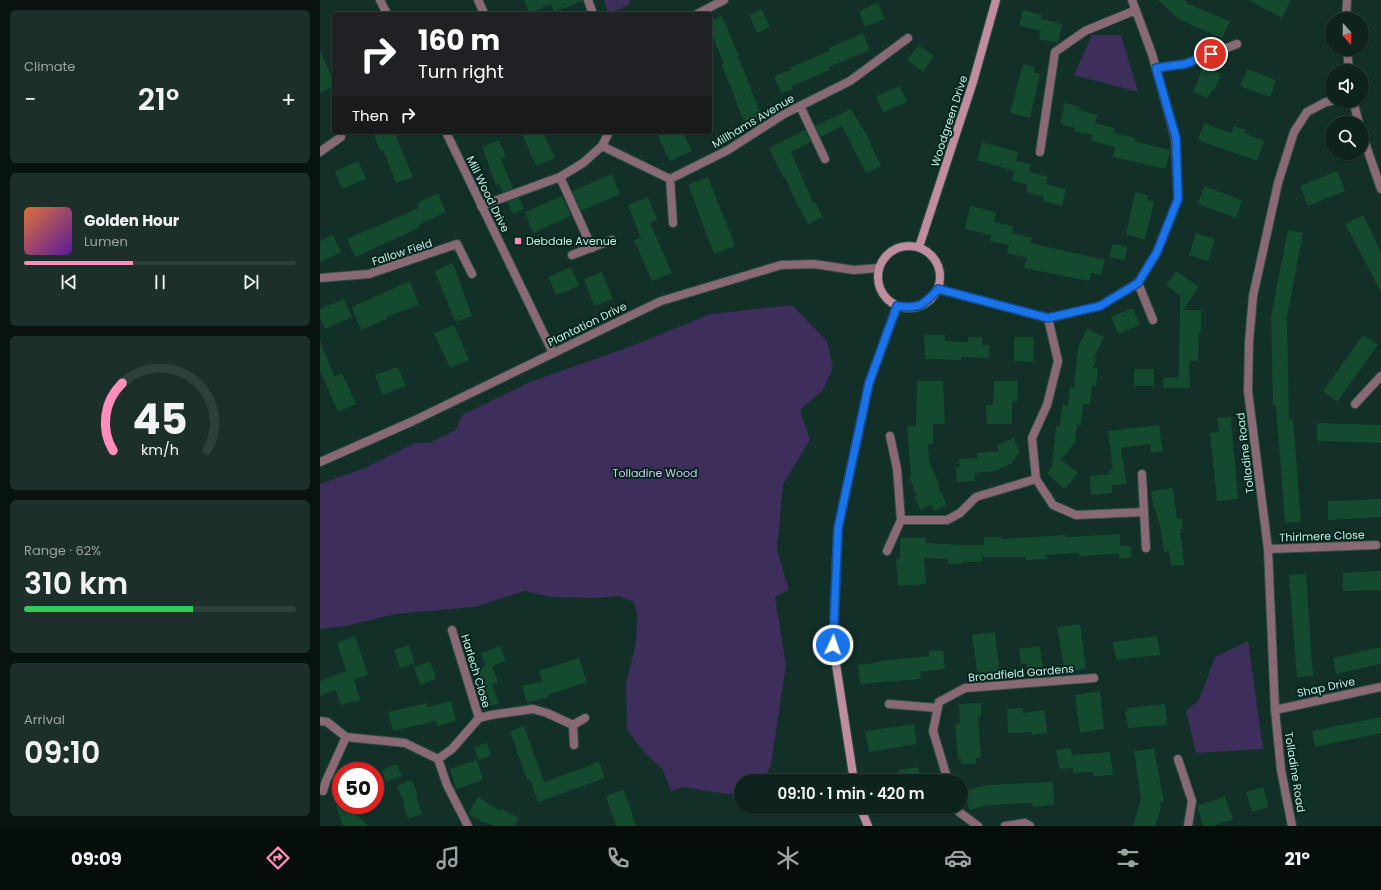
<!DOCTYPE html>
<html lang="en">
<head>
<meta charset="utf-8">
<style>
  body { margin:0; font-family:Poppins,sans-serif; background:#1c2f2b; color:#f1f3f6; height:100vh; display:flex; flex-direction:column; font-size:15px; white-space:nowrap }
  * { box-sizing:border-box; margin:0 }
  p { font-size:13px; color:#9ba4a4 }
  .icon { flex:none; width:22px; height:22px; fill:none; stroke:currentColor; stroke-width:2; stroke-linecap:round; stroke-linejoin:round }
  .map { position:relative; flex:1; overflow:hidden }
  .drawer { display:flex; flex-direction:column; gap:10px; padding:10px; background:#081310; width:320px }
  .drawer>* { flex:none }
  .top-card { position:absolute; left:12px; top:12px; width:380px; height:122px; border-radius:4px; box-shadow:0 1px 3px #0004,0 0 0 1px #2e403c; background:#202124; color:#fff; overflow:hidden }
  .needle { width:26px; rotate:160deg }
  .buttons { position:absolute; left:1005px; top:12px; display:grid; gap:8px }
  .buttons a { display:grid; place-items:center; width:44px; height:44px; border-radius:50%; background:#0e231e; box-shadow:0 1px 3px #0004,0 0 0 1px #2e403c; font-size:20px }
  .speed { position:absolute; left:12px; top:762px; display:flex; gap:8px; font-size:20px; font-weight:700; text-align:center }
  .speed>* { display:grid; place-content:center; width:52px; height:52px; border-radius:50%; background:#0e231e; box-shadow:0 1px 3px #0004,0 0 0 1px #2e403c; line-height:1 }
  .speed .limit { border:6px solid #d22; background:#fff; color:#111 }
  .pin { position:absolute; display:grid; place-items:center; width:34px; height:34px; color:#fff; margin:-17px; border:2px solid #fff; border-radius:50%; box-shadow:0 1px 4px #0007 }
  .me { position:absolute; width:44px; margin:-22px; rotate:3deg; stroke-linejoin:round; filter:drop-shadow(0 0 3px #0008) }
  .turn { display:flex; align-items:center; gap:14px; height:84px; padding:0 20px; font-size:18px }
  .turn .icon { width:52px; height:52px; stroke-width:2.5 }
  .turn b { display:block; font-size:28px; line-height:34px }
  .then { display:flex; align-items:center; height:38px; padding:0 20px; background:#0003; gap:8px; font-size:15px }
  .big { font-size:30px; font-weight:600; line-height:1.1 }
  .drawer .tile { flex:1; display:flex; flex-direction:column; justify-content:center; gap:6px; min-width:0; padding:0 14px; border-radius:6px; background:#1c2f2b }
  .drawer .dial { align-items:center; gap:0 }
  .dial svg { height:104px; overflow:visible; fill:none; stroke:#2e403c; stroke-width:7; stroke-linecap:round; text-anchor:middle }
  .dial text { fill:#f1f3f6; stroke:none }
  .song { display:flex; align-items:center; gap:12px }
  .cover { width:48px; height:48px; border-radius:6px; background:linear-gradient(135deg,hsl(20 70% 55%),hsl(270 70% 35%)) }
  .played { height:4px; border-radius:2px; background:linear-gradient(90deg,#ff8eba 40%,#2e403c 40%) }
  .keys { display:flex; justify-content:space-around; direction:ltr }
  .heat { display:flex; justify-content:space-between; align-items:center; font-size:22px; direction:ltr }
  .charge { height:6px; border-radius:3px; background:linear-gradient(90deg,#34c759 62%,#2e403c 0) }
  .trip { position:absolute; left:414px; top:774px; width:234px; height:40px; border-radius:20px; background:#0e231e; box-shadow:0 1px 3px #0004,0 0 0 1px #2e403c; font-weight:600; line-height:40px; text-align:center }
  .dock { display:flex; height:64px; justify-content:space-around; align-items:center; background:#060e0c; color:#9ba4a4 }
  .dock .icon { width:28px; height:28px }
  .dock .selected { color:#ff8eba }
  .dock b { font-size:18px; color:#f1f3f6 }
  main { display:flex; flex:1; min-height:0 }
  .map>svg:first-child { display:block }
  .green { fill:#3d2e5c }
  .building { fill:#144a2e }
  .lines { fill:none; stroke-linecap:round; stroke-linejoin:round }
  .minor-casing { stroke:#2e4e46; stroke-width:10 }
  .tertiary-casing { stroke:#2e4e46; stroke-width:10 }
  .secondary-casing { stroke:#2e4e46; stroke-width:10 }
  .minor { stroke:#886974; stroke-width:8 }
  .tertiary { stroke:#886974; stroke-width:8 }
  .secondary { stroke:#bf8d9e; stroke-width:8 }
  .route-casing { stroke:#114b97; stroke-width:10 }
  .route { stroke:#1a73e8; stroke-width:7 }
  .poi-dot { fill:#ff8eba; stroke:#07251f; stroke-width:1.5 }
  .labels { text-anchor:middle; stroke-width:4; stroke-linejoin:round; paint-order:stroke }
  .street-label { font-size:11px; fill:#c3eee2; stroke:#07251f }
  .poi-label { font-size:11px; fill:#c3eee2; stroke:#07251f; text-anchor:start }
  .park-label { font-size:11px; fill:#d2c8f0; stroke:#07251f }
</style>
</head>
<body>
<main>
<section class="drawer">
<div class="tile"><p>Climate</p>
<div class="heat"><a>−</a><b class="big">21°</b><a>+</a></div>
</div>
<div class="tile">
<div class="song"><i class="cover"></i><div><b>Golden Hour</b><p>Lumen</p></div></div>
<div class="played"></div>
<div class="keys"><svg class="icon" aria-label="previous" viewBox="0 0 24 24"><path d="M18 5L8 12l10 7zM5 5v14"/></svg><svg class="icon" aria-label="pause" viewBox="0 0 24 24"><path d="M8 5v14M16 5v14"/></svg><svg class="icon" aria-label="next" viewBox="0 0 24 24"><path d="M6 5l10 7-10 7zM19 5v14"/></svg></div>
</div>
<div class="tile dial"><svg viewBox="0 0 100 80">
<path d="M14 69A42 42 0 1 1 86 69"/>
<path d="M14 69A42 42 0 0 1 21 17" stroke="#ff8eba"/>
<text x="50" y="56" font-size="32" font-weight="700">45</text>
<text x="50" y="72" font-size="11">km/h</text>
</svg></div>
<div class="tile"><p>Range · 62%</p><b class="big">310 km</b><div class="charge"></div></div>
<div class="tile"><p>Arrival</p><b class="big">09:10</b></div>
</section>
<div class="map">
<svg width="1061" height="826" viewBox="0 0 1061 826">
  <rect width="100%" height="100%" fill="#122f28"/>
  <path class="green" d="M284 0H310L309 5 288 13Z
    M772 35H801L818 92 754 75Z
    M472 305 507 341 513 368 503 390 480 410 490 440 463 484 457 550 469 590 455 597 466 665 451 765 443 781H421V793L406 794 363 787 351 791 343 770 322 750 307 730 306 684 316 643 317 615 314 602 299 596 274 598 231 597 205 591 154 607 75 614 26 626 0 629V484L45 468 95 443H109L136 430 142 415 210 382 309 347 391 314Z
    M928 641 943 749 876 753 866 711 879 700 895 657Z"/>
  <path class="building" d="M204 0H263V1L234 12 231 4 209 13Z
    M838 0H864L868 4 910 21 902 38 860 20Z
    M928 0H971L962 18Z
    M558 3 565 19 545 27 539 11Z
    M442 9 450 27 437 33 429 15Z
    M703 10 722 15 721 19 742 24 738 43 719 39 721 31 699 26Z
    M402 16 419 56H418L443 120 426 127 402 65 404 64 390 30V21Z
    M543 33 550 50 509 67 510 70 472 86 473 89 461 93 454 76 472 70 471 67 510 51 509 48Z
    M599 45 614 56 603 72 587 60Z
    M0 50 14 83V87L0 93Z
    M703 64 715 67 714 73 720 74 710 118 690 113Z
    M883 66 901 74 894 91 892 90 888 98 873 92Z
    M927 69 956 80 950 97 920 86Z
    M580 86 587 102 563 112 556 96Z
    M745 103 760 107 759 110 778 115 775 123 795 128 794 133 815 138 814 141 850 150 846 169 793 157 795 147 771 141 773 135 754 131 755 128 740 124Z
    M531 109 547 136 561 166 546 173 522 126 501 137 495 126Z
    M884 123 911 133 914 126 925 130 924 133 944 141 937 161 878 140Z
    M485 130 491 142 471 152 493 202H495L503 217 488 224 479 207H478L465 177H463L449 148Z
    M53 132H74L93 177 76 183 63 150 60 151Z
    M201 132H223L235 158 216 166Z
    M336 132H363L372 151 350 161Z
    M179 140 186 157 181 159 193 189 183 192 179 184 176 185 162 147Z
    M662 142 698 152 696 161 711 164 710 172 728 177 726 184 746 189 742 206 723 201 724 197 706 192 708 185 692 181 694 171 657 160Z
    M38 161 46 179 22 189 15 171Z
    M1017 171 1025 191 988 206 980 186Z
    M292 174 300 194 261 211 252 191Z
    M388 177 415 246 394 254 368 185Z
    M884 186 922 200 916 218 878 204Z
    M815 192 828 195 827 200 834 202 825 240 806 234Z
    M118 193 126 212 98 225 99 228 35 257 27 239 99 208 97 203Z
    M242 196 251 216 213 233 205 212Z
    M328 197 337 220 330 223 352 273 332 281 314 240 321 238 308 205Z
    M199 198 204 209 193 214 187 202Z
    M650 206 676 212 674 222 693 226 692 233 712 238 710 243 785 260 781 275 771 273 769 281 704 268 707 258 687 253 689 245 670 241 671 235 645 229Z
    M1043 215 1061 252V292L1025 224Z
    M968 230 983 233 967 317 969 420 973 419 981 522 965 523 956 406H953L951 316Z
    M876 233 895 239 888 261 869 255Z
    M13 235 21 252 0 262V241Z
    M792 244 807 246 805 260 789 257Z
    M133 263 152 316 135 322 115 271Z
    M251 267 259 286 236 295 228 277Z
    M856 271 879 287 863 310H881V332H879L878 361H869L870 388H843V378L859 377 860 296 846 285Z
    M282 272 293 299 274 306 264 279Z
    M90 281 99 305 66 317 67 319 41 330 32 307Z
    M24 299 32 317 5 329 0 318V309Z
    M813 308 820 325 798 334 791 317Z
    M134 325 149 360 130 368 114 333Z
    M767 329 784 337 774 358 777 359 773 367 778 368 776 386H772L770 405 763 404 761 425H757L755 443 741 460 758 473 745 489 727 474 732 467 736 426H740L742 405 748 406 750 386 754 387 758 348Z
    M604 335H625V341L648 342V337H662V345H669V358L641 357V360L605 359Z
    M1043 335 1058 345 1017 402 1003 391Z
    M694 337H714L713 362 694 361Z
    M0 341 14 376 22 373 36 404 18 412 0 371Z
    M78 367 86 386 62 395 55 375Z
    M814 369H834V386H814Z
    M597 381H623L625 424H613V444H608L609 461 620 487H618L627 505 614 511 611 505 600 510 594 497 597 496 589 476 591 475 587 426H596Z
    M674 381H698L697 401H692V424H667L666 405H673Z
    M911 417 918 499 897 501 890 433 899 432 897 418Z
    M997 423 1061 425V443L997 441Z
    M839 425 843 451 831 453 830 444 801 448 807 484 792 485V493L771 495 770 476 790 474 789 470H793L788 431Z
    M694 438 700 454 695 456 697 459 692 461V463L675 471 655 473V481L637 482 636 467H640L639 459 658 458 657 453 679 451 677 445Z
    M853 488 857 519 862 518 863 529H860L864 565 851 566 849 551 844 552 839 520 838 521 836 510H834L831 491Z
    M1061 499V517L1008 520V501Z
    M800 534V546H811V558H799V554L759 556V553L726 555 727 559 706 560V557H662V562H642V564H628V559L604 558 606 584 578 586 576 559H580V538H606V543L643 545H664V537H682V539L746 535V537Z
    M1061 571V590L1023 591V573Z
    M986 574 993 676 977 677 969 575Z
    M760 624 766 669 745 672 737 627Z
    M675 632 680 675 658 677 652 635Z
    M35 636 48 675 34 680 40 700 21 705 16 690 0 696V681L26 671 17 643Z
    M837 636 840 655 796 660 793 642Z
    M89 645 95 663 80 668 74 650Z
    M180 646 186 661 172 666 178 682 172 684 179 703 166 708 155 670 166 666 161 653Z
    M720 646 723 667 707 669V664H701L699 649Z
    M1061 647V664L1016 674 1013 658Z
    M623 650 625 669 600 672 601 679 540 684 538 665 559 662V661L609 656V651Z
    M259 658 267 682 228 695V697L207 703 202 686 222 681 219 671Z
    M110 661 116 679 100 685 94 667Z
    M780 691 784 729 760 733 755 695Z
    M131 701 136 721 117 726 116 721 73 731 68 712 107 703V707Z
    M661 703V717H658L661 758H656V764H641V759H638L635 724 640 723 639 704Z
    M845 704 847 725 808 728 805 711H808V708Z
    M703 708V713L725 710 727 733 712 735V732L688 733 687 709Z
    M1061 717V733L995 747 992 731Z
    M594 724 597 744 549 752 545 731Z
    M204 726 224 782 279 762 285 778 218 802 210 779 207 780 190 731Z
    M167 743 171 756 158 760 154 747Z
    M751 748 752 755 790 752 793 775 774 776 773 772 753 773V768L740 769 736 750Z
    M834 749 844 802H840L841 807 835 826H813L821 799 814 751Z
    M157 760 163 780 136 789 130 769Z
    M77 764 82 776 66 782 62 770Z
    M598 767 600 781H580L578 770Z
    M92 780 98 795 96 796 102 814 88 819 83 805H85L77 786Z
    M733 782 734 805 713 807V803L668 805 649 810 643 791 667 785Z
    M943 787 949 807 932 812 926 792Z
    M304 790 316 826H296L286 796Z
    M905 796 913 819 893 826H883L877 806Z
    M158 797 181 811 182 809 199 818 194 826H173L165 822 164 823 148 814Z
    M16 805H27L48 826H23Z"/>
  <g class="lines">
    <defs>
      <path id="minor" d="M158 0 163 11
        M268 0 273 14
        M377 14 404 0
        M836 68 865 64 917 44
        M480 106 505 159
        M282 146 350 179 408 150 464 114 530 81 588 38
        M0 152 21 137 20 132
        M720 152 735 52 765 31 816 10
        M240 177 272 248
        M350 179 353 223
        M161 206 240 177 263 163 282 146 289 132
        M252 255 292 240
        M0 278 49 274 137 244 152 274
        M818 283 833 320
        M618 289 728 318 780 306 818 283 837 252 858 199 855 138 832 54 812 0
        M728 318 738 361 727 405 712 438 716 479 733 505 756 515 824 512 822 474
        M1035 404 1061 376
        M570 436 577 469 581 520
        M824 512 826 548
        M948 549 1056 545
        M567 551 581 520H627L640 513 656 497 716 479
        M132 630 159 718
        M569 704 618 708
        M955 710 1061 687
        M0 721 7 722 26 737 85 743 118 759 127 785 148 826
        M254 745 253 725 265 718
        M118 759 132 749 159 718 171 715 213 709 227 713 253 725
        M858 759 872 801 868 826
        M628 781 613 731 619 702 645 688 774 678
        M3 791 6 781 26 737
        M637 807 639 812 658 826
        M685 826 705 823 710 826
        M972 826 961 770 955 710 948 549 928 391 929 342 933 296 958 183 974 132 987 112 1006 102 1012 101"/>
      <path id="tertiary" d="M60 0 67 14
        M1026 19 1027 0
        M1027 49 1029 71
        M1033 101 1039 123
        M126 132 233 353
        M1042 134 1061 189
        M0 462 91 422 341 301 461 265 494 264 534 270 559 268"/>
      <path id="secondary" d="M558 277a31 31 0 1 1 62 0a31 31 0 1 1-62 0Z
        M599 247 653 82 676 0
        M534 781 513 645 518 528 549 383 577 306
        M540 807 548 826"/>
    </defs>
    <use href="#minor" class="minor-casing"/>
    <use href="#tertiary" class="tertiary-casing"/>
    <use href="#secondary" class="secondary-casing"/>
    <use href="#minor" class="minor"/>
    <use href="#tertiary" class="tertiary"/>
    <use href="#secondary" class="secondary"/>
  </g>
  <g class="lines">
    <defs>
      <path id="route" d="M513 645 518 528 549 383 577 306C599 309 604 305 618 289L728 318 780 306 818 283 837 252 858 199 856 138 836 68 865 64 891 54"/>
    </defs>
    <use href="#route" class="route-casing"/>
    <use href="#route" class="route"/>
  </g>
  <rect class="poi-dot" x="194" y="237" width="8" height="8" rx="2"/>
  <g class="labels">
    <g class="street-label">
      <text transform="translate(433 121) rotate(-31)" y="4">Millhams Avenue</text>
      <text transform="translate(629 121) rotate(-72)" y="4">Woodgreen Drive</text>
      <text transform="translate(168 194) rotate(64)" y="4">Mill Wood Drive</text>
      <text transform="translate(82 252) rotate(-18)" y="4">Fallow Field</text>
      <text transform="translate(267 324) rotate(-26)" y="4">Plantation Drive</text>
      <text transform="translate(925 453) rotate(-97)" y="4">Tolladine Road</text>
      <text transform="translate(1002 536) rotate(-2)" y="4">Thirlmere Close</text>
      <text transform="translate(156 671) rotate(73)" y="4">Harlech Close</text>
      <text transform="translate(701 673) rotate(-5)" y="4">Broadfield Gardens</text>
      <text transform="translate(1006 687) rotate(-12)" y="4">Shap Drive</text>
      <text transform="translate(975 772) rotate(81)" y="4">Tolladine Road</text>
    </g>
    <g class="poi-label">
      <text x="206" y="245">Debdale Avenue</text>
    </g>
    <g class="park-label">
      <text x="335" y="477">Tolladine Wood</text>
    </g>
  </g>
</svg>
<div class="buttons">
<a><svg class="needle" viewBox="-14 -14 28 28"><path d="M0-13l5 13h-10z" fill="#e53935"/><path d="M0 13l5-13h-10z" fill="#9ba4a4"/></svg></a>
<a><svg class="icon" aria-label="sound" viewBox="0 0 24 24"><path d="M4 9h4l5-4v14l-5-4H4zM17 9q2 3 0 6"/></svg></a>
<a><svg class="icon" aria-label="search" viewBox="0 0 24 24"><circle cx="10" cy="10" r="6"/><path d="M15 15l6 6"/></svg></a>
</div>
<div class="speed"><div class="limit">50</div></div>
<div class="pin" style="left:891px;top:54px;background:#d93025"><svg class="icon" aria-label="arrive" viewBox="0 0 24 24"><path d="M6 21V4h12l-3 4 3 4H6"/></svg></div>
<svg class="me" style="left:513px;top:645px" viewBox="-20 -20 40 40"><circle r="17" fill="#1a73e8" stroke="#fff" stroke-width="3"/><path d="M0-11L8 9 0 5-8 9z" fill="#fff"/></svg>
<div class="trip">09:10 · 1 min · 420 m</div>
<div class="top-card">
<div class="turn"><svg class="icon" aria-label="right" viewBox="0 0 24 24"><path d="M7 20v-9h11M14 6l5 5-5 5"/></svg><div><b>160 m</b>Turn right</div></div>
<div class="then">Then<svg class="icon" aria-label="right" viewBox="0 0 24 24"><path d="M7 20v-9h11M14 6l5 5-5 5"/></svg></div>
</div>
</div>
</main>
<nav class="dock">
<b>09:09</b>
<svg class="icon selected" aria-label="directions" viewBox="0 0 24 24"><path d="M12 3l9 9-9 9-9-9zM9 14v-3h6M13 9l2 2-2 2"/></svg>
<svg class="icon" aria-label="music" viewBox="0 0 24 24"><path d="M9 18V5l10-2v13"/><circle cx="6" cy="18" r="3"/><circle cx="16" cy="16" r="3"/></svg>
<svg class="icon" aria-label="phone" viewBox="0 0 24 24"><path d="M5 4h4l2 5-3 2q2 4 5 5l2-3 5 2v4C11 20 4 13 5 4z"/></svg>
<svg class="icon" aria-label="climate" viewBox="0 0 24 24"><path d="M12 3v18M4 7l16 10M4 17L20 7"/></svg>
<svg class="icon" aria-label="car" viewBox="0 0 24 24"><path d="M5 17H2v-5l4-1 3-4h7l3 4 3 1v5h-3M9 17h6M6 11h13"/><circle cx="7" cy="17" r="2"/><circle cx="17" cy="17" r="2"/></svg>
<svg class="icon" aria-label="filters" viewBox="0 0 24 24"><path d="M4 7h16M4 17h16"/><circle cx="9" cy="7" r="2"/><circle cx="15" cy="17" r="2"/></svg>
<b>21°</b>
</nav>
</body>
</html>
